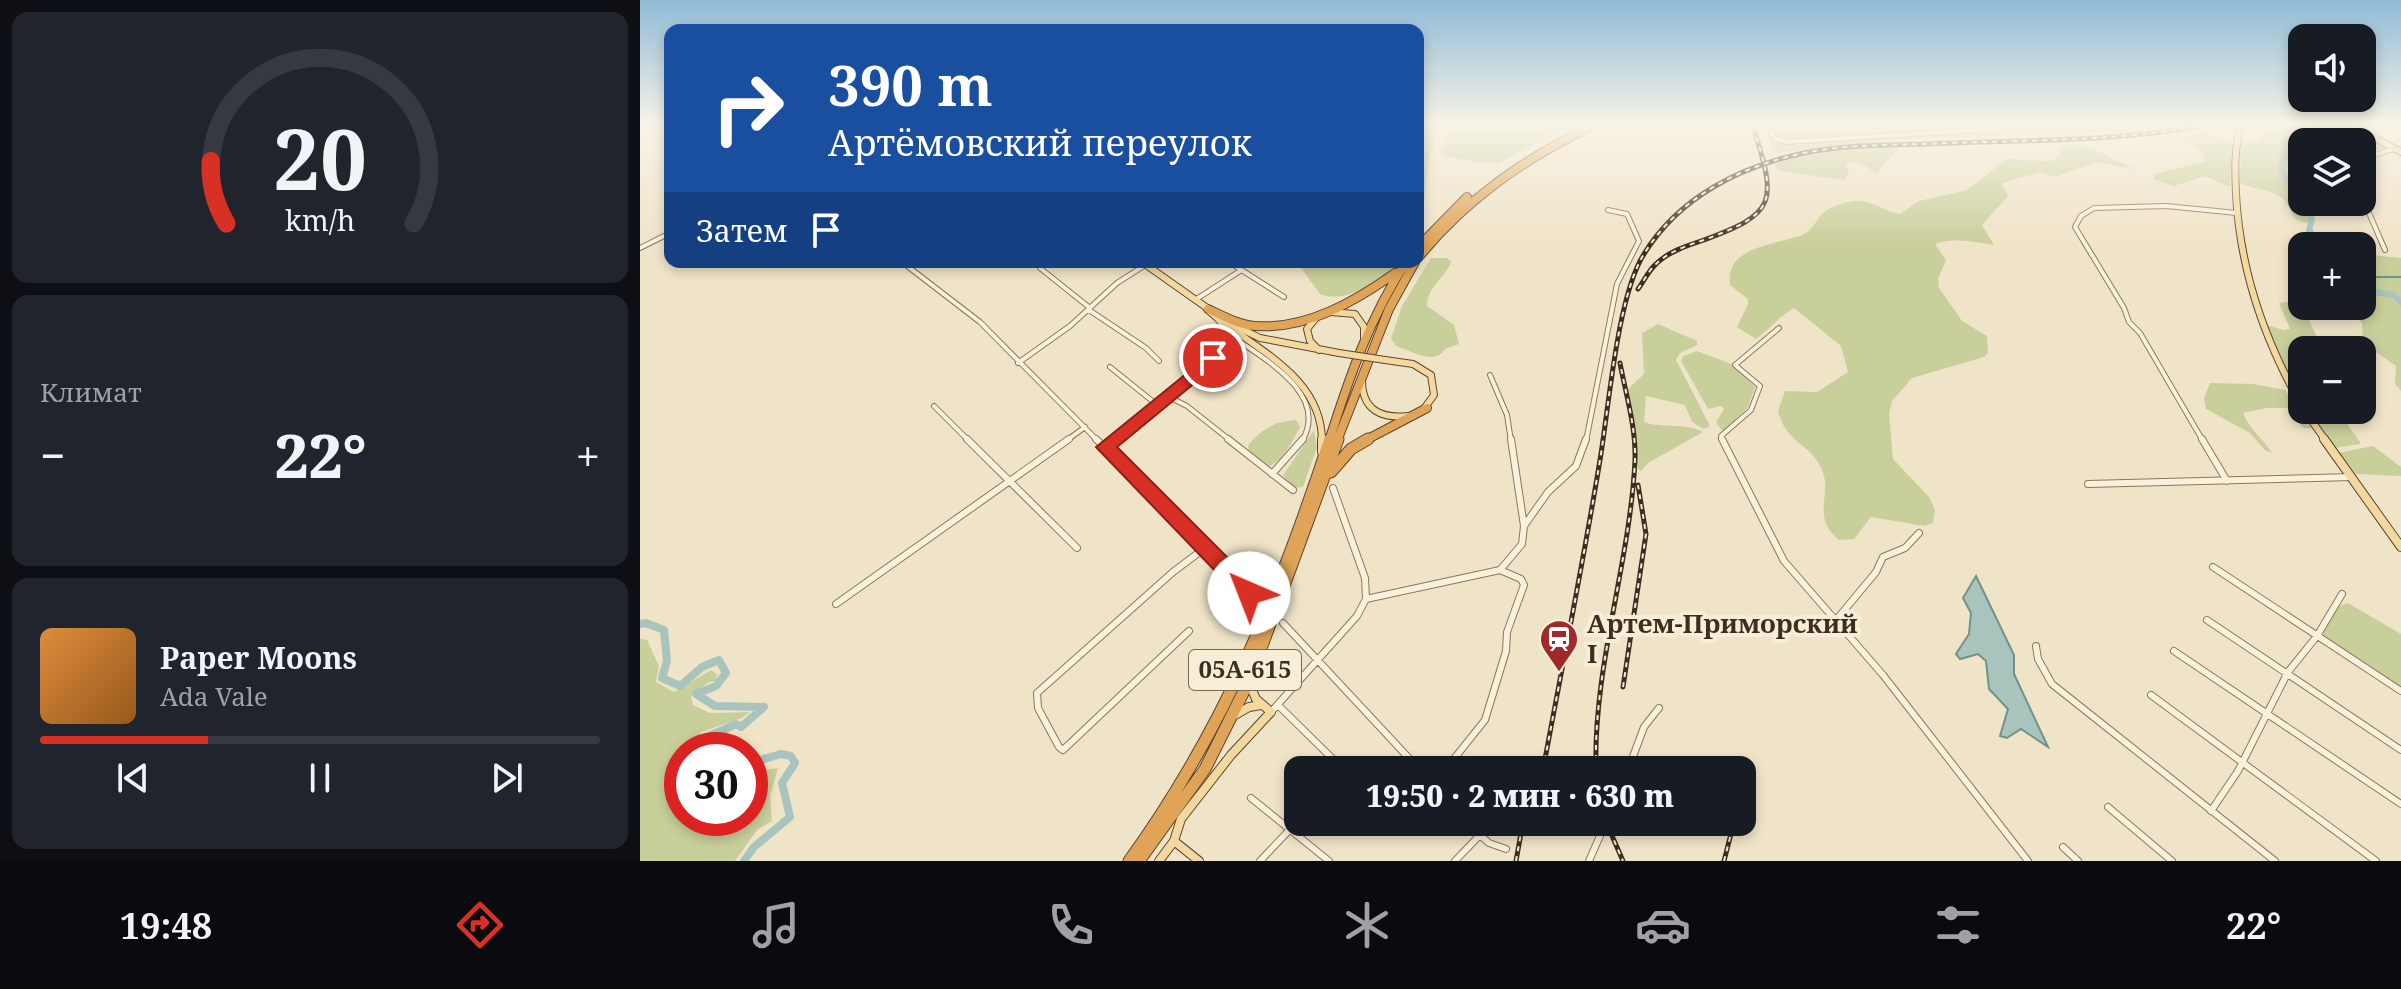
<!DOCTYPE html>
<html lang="ru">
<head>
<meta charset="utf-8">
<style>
  body { margin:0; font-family:"Noto Serif",serif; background:#20242c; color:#f1f3f6; height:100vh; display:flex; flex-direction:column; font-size:30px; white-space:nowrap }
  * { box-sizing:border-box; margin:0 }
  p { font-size:26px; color:#9ea1a6 }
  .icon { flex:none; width:44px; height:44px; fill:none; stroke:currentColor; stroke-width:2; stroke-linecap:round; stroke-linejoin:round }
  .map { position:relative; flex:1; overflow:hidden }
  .drawer { display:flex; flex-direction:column; gap:12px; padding:12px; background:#0d0f14; width:640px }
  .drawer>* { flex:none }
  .guide { position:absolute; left:24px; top:24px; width:760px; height:244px; border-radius:16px; box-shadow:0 4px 12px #0003; background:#1a4fa0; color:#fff; overflow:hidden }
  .controls { position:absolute; left:1648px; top:24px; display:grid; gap:16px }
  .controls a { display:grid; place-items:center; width:88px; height:88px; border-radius:16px; background:#171b24; box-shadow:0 4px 12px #0003; font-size:40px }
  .speed { position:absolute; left:24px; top:732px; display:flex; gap:16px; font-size:40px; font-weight:700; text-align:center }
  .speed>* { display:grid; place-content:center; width:104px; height:104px; border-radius:50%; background:#171b24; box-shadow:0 4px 12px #0003; line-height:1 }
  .speed .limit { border:12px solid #d22; background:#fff; color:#111 }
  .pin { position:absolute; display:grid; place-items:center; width:68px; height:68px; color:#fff; margin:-34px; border:4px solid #fff; border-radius:50%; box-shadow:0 2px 8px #0007 }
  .me { position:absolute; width:88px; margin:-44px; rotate:316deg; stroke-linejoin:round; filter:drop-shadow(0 0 6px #0008) }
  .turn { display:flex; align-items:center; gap:28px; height:168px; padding:0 32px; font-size:36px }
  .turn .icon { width:104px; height:104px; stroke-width:2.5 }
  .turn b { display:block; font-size:56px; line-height:68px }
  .then { display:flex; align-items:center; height:76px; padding:0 32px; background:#0003; gap:16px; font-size:30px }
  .big { font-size:60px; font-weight:800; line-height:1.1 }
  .drawer .tile { flex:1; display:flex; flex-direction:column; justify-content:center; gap:12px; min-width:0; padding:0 28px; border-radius:16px; background:#20242c }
  .drawer .dial { align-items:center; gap:0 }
  .dial svg { height:208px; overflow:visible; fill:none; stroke:#363941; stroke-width:7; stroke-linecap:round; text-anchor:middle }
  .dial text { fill:#f1f3f6; stroke:none }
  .song { display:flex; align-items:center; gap:24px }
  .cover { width:96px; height:96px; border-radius:12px; background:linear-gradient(135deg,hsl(30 70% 55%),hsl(30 70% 35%)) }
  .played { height:8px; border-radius:4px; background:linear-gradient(90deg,#d93025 30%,#363941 30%) }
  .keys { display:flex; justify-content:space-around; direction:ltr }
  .heat { display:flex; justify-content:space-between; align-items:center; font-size:44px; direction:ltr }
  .trip { position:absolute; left:644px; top:756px; width:472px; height:80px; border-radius:16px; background:#171b24; box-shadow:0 4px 12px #0003; font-weight:800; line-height:80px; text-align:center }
  .tab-bar { display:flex; height:128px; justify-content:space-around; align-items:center; background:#090b0e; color:#9ea1a6 }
  .tab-bar .icon { width:56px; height:56px }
  .tab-bar .on { color:#d93025 }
  .tab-bar b { font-size:36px; color:#f1f3f6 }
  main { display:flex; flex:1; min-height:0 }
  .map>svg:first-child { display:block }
  .green { fill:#c9cf9b }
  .water { fill:#a9c4bc; stroke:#6f938a; stroke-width:2 }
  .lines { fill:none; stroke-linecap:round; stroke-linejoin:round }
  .stream { stroke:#6f938a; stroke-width:2 }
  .river-far1 { stroke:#a9c4bc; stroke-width:6 }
  .river { stroke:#a9c4bc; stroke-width:8 }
  .minor-far1-casing { stroke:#8d765c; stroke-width:6 }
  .minor-casing { stroke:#8d765c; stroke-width:8 }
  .major-far1-casing { stroke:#5b4430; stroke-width:8 }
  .major-casing { stroke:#5b4430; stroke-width:10 }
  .highway-far1-casing { stroke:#5b4430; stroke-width:10 }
  .highway-casing { stroke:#5b4430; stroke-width:13 }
  .minor-far1 { stroke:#faf1dc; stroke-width:4 }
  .minor { stroke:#faf1dc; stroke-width:6 }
  .major-far1 { stroke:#f3d9a0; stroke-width:6 }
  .major { stroke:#f3d9a0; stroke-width:8 }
  .highway-far1 { stroke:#e0a458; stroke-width:8 }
  .highway { stroke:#e0a458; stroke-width:11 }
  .rail-casing { stroke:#3d2e20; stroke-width:5 }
  .rail { stroke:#f7eed8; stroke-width:2; stroke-dasharray:5; stroke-linecap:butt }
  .major-bridge-casing { stroke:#5b4430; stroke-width:8; stroke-linecap:butt }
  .major-bridge { stroke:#f3d9a0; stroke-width:6 }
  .route { fill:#d93025; stroke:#8d1f18; stroke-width:2 }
  .labels { text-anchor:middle; stroke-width:8; stroke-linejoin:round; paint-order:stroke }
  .shield { fill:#f7eed8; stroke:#756857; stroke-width:2 }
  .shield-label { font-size:24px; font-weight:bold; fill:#3d2e20 }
  .poi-label { font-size:26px; font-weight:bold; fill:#3d2e20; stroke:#f7eed8; text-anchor:start }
</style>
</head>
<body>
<main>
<section class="drawer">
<div class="tile dial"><svg viewBox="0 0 100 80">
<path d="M14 69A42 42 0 1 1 86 69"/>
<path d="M14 69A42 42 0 0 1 8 45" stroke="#d93025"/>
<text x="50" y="56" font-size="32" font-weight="700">20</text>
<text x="50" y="72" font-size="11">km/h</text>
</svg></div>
<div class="tile"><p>Климат</p>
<div class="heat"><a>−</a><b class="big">22°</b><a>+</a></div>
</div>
<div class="tile">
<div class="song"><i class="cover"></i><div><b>Paper Moons</b><p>Ada Vale</p></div></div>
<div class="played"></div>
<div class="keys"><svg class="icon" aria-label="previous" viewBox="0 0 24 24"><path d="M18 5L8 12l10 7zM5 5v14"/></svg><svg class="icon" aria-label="pause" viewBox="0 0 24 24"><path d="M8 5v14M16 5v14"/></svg><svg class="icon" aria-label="next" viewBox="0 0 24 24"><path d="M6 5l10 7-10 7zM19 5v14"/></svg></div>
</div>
</section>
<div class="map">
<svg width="1761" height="861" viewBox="0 0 1761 861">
  <rect width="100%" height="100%" fill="#f0e4c8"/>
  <path class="green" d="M779 126H801C797 135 792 145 790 155 785 173 784 226 778 235Z
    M809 126H928L859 163 834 162 801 155Z
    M1123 126H1537L1461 132 1266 139 1135 153Z
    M1637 126H1707L1747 148 1736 150 1721 141 1662 142V154L1650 162 1646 171 1662 186V202H1674L1673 223C1646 223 1656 207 1639 196 1627 188 1612 189 1600 183L1601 141 1618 142 1622 132Z
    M1566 133 1592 143 1590 187 1565 176 1534 186 1513 179 1515 174 1565 161C1563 143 1546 145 1534 138Z
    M1424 144 1449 147 1494 169 1456 162 1415 177 1401 172 1362 183 1368 196 1342 225 1354 245C1334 242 1314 237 1295 244L1306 260 1298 279 1299 288 1322 321 1347 336 1348 353 1344 357 1272 378 1252 401 1249 414 1253 459 1289 497 1295 510 1293 523 1284 526 1231 517 1214 539 1199 540C1170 516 1193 495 1182 470 1170 441 1147 446 1138 411L1145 391 1177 392 1208 372 1201 346 1154 308C1139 316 1130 329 1116 339L1097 327 1108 304V299L1090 285C1084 245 1139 245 1164 234 1172 230 1175 223 1180 216 1185 209 1204 202 1213 201 1230 199 1244 211 1260 214L1279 201 1327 190 1367 159 1411 161 1418 157Z
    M1254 147 1257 150 1236 173 1218 161 1205 164 1209 172 1205 180 1138 171 1135 165C1150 150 1229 148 1254 147Z
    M1722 254 1761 258V391L1755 384 1756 366 1723 343 1722 323 1704 306H1722Z
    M791 258H807L811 262C805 279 787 286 787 306L814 325 819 344 805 349C795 366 772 351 756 346L751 339 762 306Z
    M657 262H760C745 281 703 305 680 294Z
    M1653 301C1672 314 1672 336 1687 350H1662V381L1650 380 1624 324 1643 330 1650 329 1639 303Z
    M1018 324 1057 341V345L1040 353 1036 360 1070 426 1064 429 1052 422 1045 405 1006 396 1004 422C1024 429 1044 422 1063 432L1008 463 1001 471 998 469 996 434 985 392 1004 374 1002 333Z
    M1057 351 1094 365 1115 387 1108 407 1083 432 1076 422 1084 409 1081 406 1068 409 1041 361 1043 356Z
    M1570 383 1613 384 1645 390 1672 428H1663L1648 408H1627L1603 413C1609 429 1623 438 1632 453L1625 450 1610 433 1566 409 1564 398Z
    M1697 410 1720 442V444L1695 448 1668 412Z
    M656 420 660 427C652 442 644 460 628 467L608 451V446C621 429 635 421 656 420Z
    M674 430 677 447 663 487 654 488 643 475Z
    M1733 446 1761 467V476L1716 474 1698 453Z
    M1708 603 1761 634V689L1686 640 1682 631 1697 607Z
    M0 639 7 640 19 666 16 682 34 692 71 670 77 674 76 681 69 682 51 696 53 705 70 713 110 712 102 718 61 732 56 743 59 750H42V818H110V772L138 768 130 796 132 821 117 830 95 861H0Z"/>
  <path class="water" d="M1336 576 1374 655V674L1408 747 1381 729 1367 738 1360 736 1368 709 1349 689 1346 661 1338 654 1320 659 1316 654 1329 634 1331 613 1323 598Z"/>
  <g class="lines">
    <path class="stream" d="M1722 286 1731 282 1726 277H1761"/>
    <path class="river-far1" d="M1648 126 1663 142
      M1662 145 1658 152 1644 157 1640 165 1645 177 1662 196
      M1664 202 1672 219 1669 230 1682 246
      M1722 286 1734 292 1754 295 1761 303"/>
    <path class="river" d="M0 624 6 623 24 630 27 661 22 678 40 686 62 667 79 660 86 673 76 686 56 694 75 706 124 707 101 727 96 724 65 738 87 750
      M104 861 114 847 150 817 142 783 155 763 151 756 141 754 110 763"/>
    <defs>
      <path id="minor-far1" d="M1129 126 1134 138 1146 142 1404 126
        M1463 126 1489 129 1509 126
        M1722 159 1753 149
        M1722 172V181
        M1722 189 1723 199 1745 250
        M0 248 30 233
        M262 262 340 322 458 441
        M589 262 644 297
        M400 268 450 308
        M555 300 600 271
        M449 310 506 348 519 361
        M596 339C628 361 689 396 662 441
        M378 363 430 326 477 283 510 262
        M470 367 516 404
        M850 375 867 415 871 441
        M527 396 547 406 591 441
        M294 406 329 441
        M426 441 445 427
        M473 441 596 340 574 316
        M946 441 977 284 999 241 987 214 968 210
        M1083 441 1081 436 1111 410 1120 386 1095 365 1139 328
        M1563 441 1500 333 1489 322 1484 308 1435 227 1441 216 1454 208 1526 206 1597 213"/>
      <path id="minor" d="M327 439 437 548
        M456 439 609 593 621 616
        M588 439 653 490
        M1082 439 1144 561 1243 675 1388 861
        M1562 439 1587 481
        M465 447 475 439
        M632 474 663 439
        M1448 484 1712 477
        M884 526 908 492 936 466 946 439
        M1573 567 1761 691
        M610 592H622L633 584
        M726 599 860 570 882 544 884 526 871 439
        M196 604 429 439
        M1197 619 1236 572 1243 557 1265 548 1279 533
        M1567 620 1761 750
        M643 623 780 770
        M549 631 423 750 419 747 398 708 397 693 533 572 565 548
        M1396 646 1398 659 1412 684 1635 861
        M1534 651 1761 804
        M1511 695 1736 861
        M638 705 704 770
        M631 712 717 616 726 599 725 578 693 488
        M805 770 845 720 866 651 867 632 884 585 881 579 860 570
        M988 770 1004 727 1019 708
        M611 798 689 861
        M1468 807 1532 861
        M1571 811 1598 771 1648 672 1677 636 1702 594
        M825 822 849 843 866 849
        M1423 847 1438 861
        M620 861 658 821
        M815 861 839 836
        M949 861 966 822"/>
      <path id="major-far1" d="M1601 126C1594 148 1595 171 1596 194 1600 271 1624 340 1662 406
        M1712 126 1761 152
        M502 262 570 310
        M569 311C613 349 682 375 682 441
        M691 312 715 314 724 327V342
        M676 318 667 329 670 341 679 350
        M583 320 620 338 699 353
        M745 360 773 364 791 375 794 395 783 410
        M722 380C722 410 741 419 768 416
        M1664 410 1686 441"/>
      <path id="major" d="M1684 439 1761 547
        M682 452V439
        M595 715 609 707 621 705
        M534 841 559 861
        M519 861 534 841 541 819 591 755 631 712 616 699 609 683"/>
      <path id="highway-far1" d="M778 247 827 197
        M778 258C826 199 884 159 952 126
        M568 309C583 316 599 325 615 326 666 330 716 301 755 273
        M689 441C709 378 730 317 766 262
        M697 441 749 309 775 262
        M724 441 787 408"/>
      <path id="highway" d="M691 472 711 449 728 439
        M489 861C584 730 640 592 690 439
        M499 861 565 769 609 681 698 439"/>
    </defs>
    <use href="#minor-far1" class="minor-far1-casing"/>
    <use href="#minor" class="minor-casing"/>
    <use href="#major-far1" class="major-far1-casing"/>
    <use href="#major" class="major-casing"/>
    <use href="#highway-far1" class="highway-far1-casing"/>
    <use href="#highway" class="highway-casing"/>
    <use href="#minor-far1" class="minor-far1"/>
    <use href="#minor" class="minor"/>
    <use href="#major-far1" class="major-far1"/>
    <use href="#major" class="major"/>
    <use href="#highway-far1" class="highway-far1"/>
    <use href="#highway" class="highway"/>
    <defs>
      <path id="rail" d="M998 289C1004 281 1009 270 1016 264 1028 252 1046 246 1061 241 1138 213 1137 203 1113 126
        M983 687 1006 534 998 485
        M903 770C922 667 943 564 960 460 969 407 977 297 1004 254 1039 197 1101 166 1164 153 1203 145 1244 145 1284 144 1377 140 1471 142 1562 126
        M956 770C953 666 990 564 995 460 996 427 986 395 980 363
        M966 822 983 861
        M876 861 883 822
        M1084 861 1094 822"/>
    </defs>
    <use href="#rail" class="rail-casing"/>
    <use href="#rail" class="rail"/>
    <defs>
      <path id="major-bridge" d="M699 353 745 360"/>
    </defs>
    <use href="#major-bridge" class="major-bridge-casing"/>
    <use href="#major-bridge" class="major-bridge"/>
  </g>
  <linearGradient id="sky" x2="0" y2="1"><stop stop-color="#8fbad6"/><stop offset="0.51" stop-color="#f8f3e6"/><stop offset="1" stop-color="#f8f3e6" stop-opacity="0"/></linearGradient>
  <rect width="1761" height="246" fill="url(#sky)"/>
  <path class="route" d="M573 352 581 358 579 363 477 447 616 586 619 593 616 599 609 602 602 599 456 447Z"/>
  <defs>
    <symbol id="station-pin" viewBox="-11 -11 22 30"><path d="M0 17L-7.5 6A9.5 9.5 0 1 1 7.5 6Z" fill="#9e2a2b" stroke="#f7eed8"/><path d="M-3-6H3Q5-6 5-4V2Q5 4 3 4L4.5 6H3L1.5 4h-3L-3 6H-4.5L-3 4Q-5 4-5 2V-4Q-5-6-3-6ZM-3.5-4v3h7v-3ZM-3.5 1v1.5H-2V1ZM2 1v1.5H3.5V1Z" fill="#fff"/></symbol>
  </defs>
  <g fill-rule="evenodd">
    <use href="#station-pin" x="897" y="617" width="44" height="60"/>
  </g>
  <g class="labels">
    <rect class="shield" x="549" y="650" width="112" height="40" rx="6"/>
    <g class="shield-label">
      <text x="605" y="678">05А-615</text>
    </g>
    <g class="poi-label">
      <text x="947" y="633">Артем-Приморский<tspan x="947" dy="30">I</tspan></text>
    </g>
  </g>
</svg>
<div class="controls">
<a><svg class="icon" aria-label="sound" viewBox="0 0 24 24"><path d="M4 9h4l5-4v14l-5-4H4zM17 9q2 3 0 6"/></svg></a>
<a><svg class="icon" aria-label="layers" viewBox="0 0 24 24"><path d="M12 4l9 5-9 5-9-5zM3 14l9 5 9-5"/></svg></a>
<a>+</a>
<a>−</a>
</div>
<div class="speed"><div class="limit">30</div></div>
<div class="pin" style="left:573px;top:358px;background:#d93025"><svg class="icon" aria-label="arrive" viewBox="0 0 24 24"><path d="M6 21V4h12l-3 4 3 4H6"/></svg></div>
<svg class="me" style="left:609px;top:593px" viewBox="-20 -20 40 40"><circle r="19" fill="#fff"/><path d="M0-13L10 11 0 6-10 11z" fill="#d93025"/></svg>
<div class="trip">19:50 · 2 мин · 630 m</div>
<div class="guide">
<div class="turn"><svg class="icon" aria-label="right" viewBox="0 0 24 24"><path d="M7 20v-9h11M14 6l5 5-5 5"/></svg><div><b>390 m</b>Артёмовский переулок</div></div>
<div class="then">Затем<svg class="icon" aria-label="arrive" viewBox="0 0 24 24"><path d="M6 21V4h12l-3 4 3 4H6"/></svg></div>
</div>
</div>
</main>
<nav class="tab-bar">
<b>19:48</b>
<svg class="icon on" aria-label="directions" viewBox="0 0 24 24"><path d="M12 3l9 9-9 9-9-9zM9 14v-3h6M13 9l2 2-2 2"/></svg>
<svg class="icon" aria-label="music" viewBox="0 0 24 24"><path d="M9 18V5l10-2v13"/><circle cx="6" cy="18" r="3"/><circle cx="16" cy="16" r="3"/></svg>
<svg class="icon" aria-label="phone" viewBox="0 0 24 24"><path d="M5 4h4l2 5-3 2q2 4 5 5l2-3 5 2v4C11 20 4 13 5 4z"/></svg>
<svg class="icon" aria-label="climate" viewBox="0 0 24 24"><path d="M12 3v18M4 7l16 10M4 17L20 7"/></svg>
<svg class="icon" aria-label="car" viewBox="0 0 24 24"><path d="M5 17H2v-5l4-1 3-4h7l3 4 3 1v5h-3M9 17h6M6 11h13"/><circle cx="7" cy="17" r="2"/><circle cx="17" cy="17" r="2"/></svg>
<svg class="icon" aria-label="filters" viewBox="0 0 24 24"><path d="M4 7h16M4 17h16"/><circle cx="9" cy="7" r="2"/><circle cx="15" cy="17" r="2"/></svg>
<b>22°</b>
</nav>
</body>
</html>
